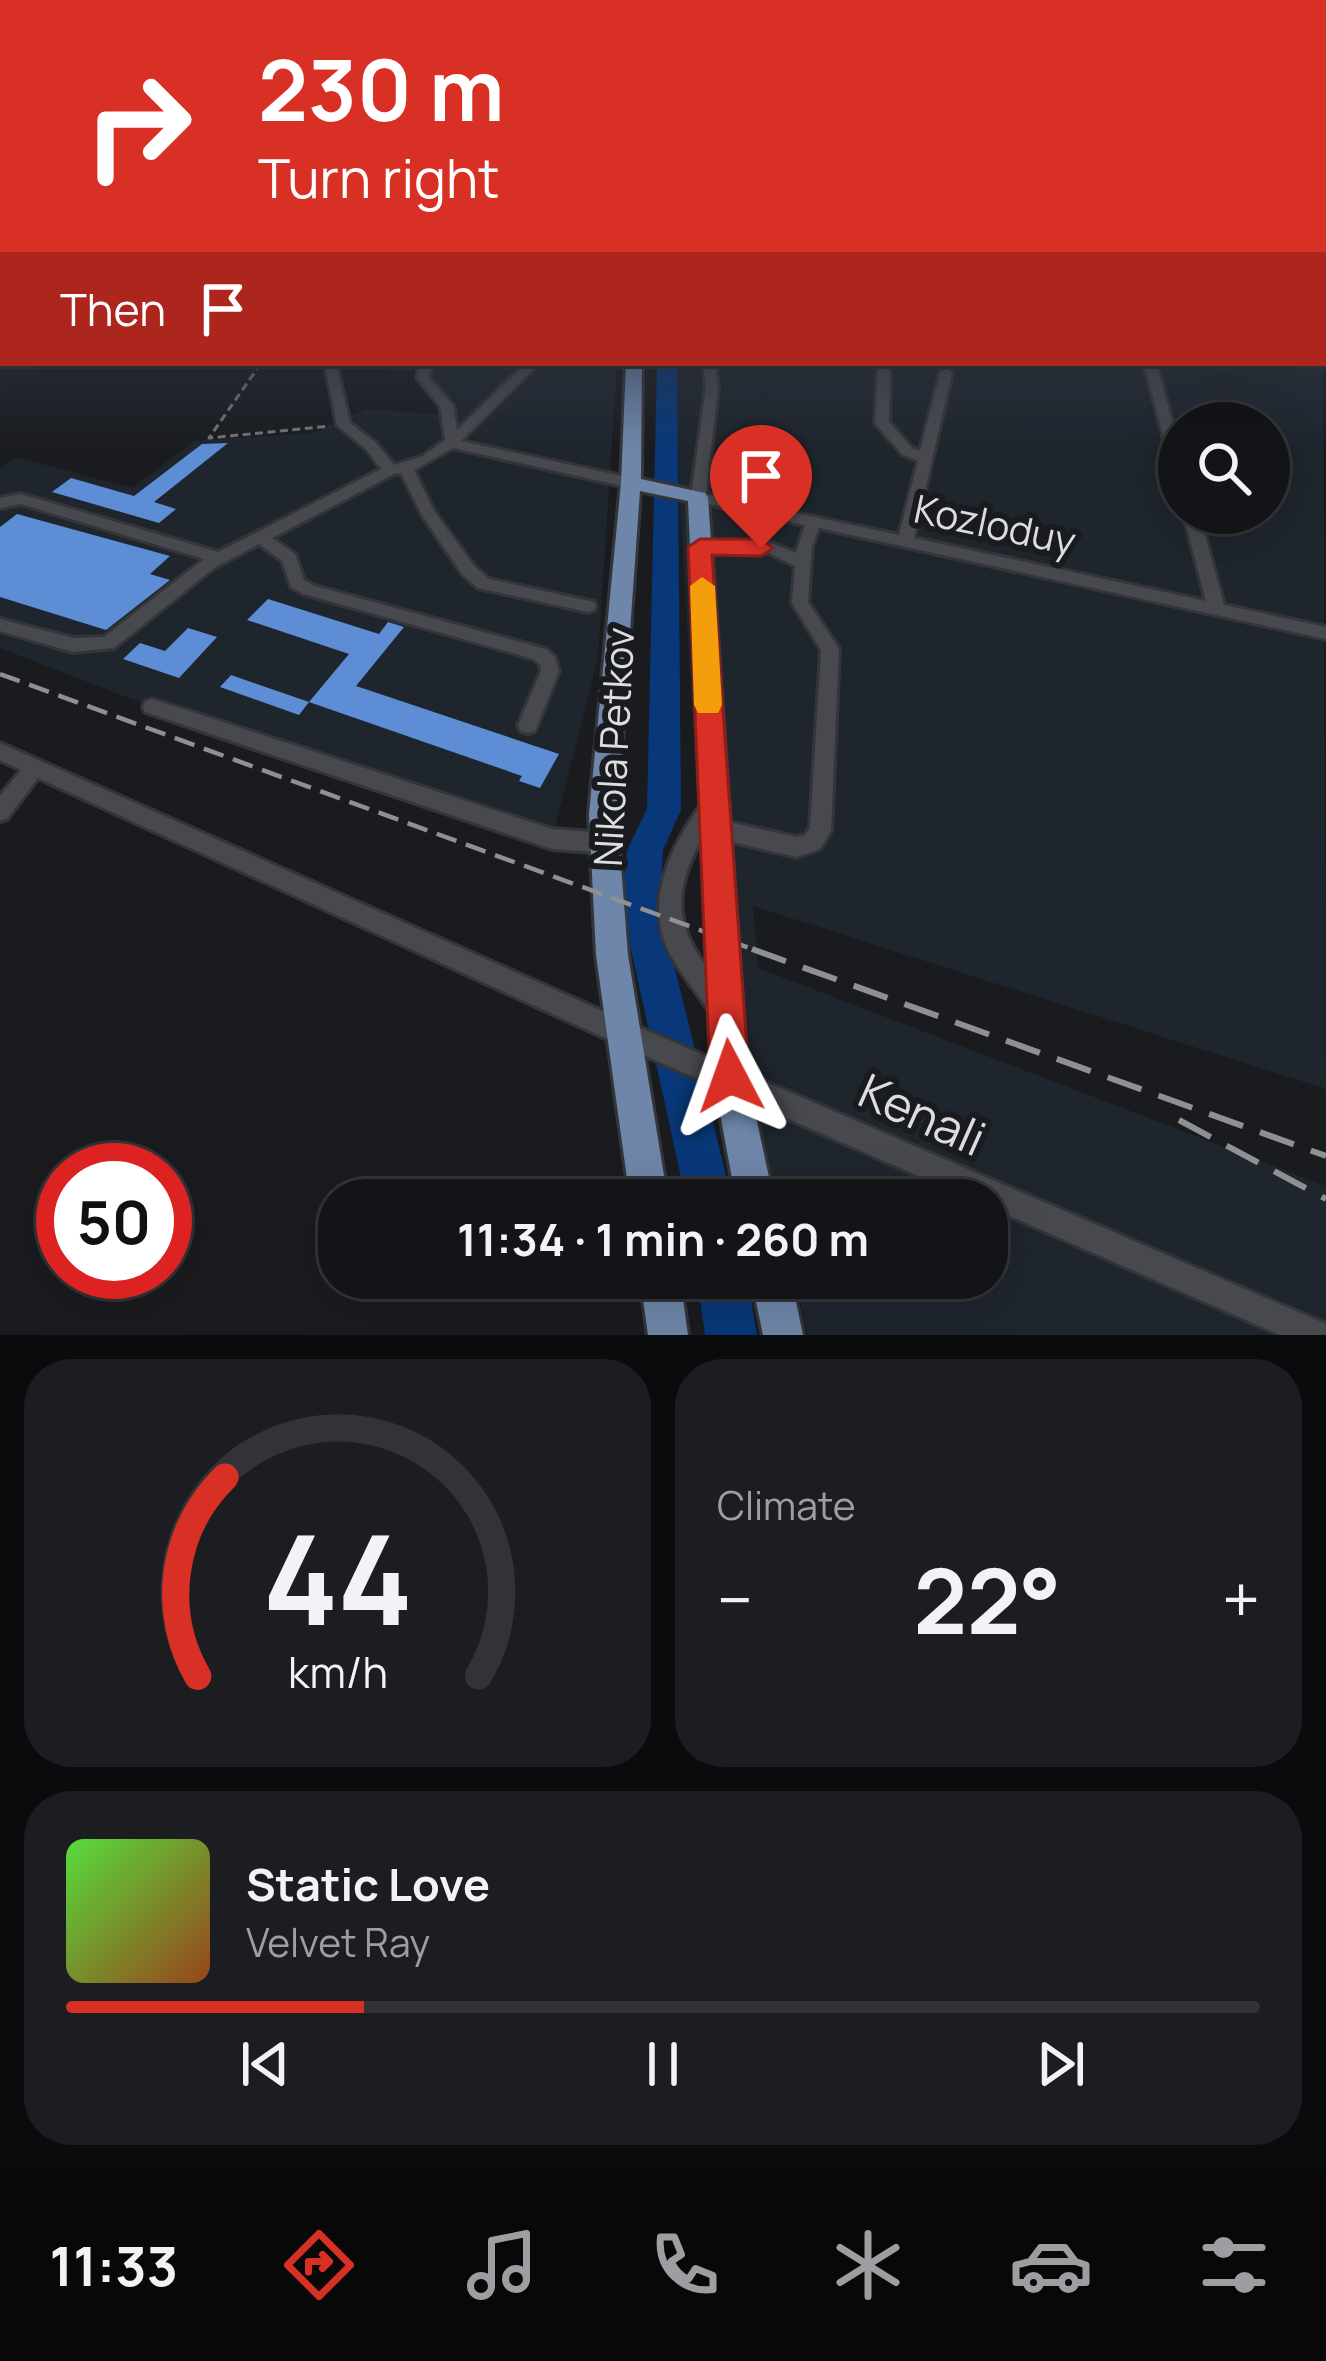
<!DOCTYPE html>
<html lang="en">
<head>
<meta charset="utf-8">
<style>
  body { margin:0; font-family:Manrope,sans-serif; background:#1c1d20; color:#f1f3f6; height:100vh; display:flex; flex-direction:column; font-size:45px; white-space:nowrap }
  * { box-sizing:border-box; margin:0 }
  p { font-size:39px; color:#9d9ea1 }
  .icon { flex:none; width:66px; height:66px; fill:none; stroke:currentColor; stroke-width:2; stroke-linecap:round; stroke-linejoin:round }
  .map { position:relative; height:1335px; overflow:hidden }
  .panel { display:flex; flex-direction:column; gap:24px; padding:24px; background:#0a0b0d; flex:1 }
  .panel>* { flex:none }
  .banner { position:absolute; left:0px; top:0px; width:1326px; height:366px; box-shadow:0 12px 48px #0002,0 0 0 3px #323336; background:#d93025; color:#fff; overflow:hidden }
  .controls { position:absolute; left:1158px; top:402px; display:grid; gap:24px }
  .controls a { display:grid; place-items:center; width:132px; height:132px; border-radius:50%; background:#131417; box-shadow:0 12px 48px #0002,0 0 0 3px #323336; font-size:60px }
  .speed { position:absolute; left:36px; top:1143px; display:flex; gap:24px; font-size:60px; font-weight:700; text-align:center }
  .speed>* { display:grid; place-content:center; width:156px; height:156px; border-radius:50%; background:#131417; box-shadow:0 12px 48px #0002,0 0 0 3px #323336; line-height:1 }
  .speed .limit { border:18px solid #d22; background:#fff; color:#111 }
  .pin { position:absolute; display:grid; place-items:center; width:102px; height:102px; color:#fff; margin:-123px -51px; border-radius:50% 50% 50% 0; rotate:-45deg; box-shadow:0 0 12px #0007 }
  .pin .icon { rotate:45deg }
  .me { position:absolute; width:132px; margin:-66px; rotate:356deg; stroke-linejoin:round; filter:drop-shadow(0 0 9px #0008) }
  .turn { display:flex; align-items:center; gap:42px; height:252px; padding:0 60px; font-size:54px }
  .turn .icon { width:156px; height:156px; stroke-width:2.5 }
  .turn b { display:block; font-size:84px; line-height:102px }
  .then { display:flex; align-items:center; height:114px; padding:0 60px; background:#0003; gap:24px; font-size:45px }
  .big { font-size:90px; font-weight:700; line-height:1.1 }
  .panel .tile { flex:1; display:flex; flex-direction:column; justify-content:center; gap:18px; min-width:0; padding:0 42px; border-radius:48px; background:#1c1d20 }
  .panel .dial { align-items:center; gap:0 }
  .dial svg { height:312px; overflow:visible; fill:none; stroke:#323336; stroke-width:7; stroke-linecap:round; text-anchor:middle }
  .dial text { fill:#f1f3f6; stroke:none }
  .song { display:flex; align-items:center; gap:36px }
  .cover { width:144px; height:144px; border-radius:18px; background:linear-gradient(135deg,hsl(110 70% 55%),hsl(20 70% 35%)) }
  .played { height:12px; border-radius:6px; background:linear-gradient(90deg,#d93025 25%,#323336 25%) }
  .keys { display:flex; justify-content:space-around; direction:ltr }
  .heat { display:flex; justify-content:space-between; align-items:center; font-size:66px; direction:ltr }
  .panel .tiles { flex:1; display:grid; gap:24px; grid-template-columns:1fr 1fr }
  .tile:last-child { grid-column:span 2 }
  .trip { position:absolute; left:318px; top:1179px; width:690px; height:120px; border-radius:48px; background:#131417; box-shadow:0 12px 48px #0002,0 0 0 3px #323336; font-weight:700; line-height:120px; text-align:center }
  .tabs { display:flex; height:192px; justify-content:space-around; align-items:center; background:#080809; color:#9d9ea1 }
  .tabs .icon { width:84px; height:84px }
  .tabs .current { color:#d93025 }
  .tabs b { font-size:54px; color:#f1f3f6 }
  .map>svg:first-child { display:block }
  .built { fill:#1f252d; fill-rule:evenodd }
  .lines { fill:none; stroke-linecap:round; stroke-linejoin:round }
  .river { fill:#083879; fill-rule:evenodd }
  .building { fill:#5d8dd5 }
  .minor-casing { stroke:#343538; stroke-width:6 }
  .major-casing { stroke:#343538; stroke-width:6 }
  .path { stroke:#727477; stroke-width:3; stroke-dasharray:8 4.5; stroke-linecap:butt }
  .minor { fill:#47494e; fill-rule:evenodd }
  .major { fill:#6e86a9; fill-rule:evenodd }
  .rail-far1 { stroke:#8e9094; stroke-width:4.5; stroke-dasharray:21 10; stroke-linecap:butt }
  .rail { stroke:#8e9094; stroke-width:6; stroke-dasharray:36 18; stroke-linecap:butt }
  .route { fill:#d93025; stroke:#8d1f18; stroke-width:3 }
  .slow { fill:#f59e0b }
  .labels { text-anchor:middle; stroke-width:12; stroke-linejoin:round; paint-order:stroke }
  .street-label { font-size:39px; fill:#dbdde0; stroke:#191b1f }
  .near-street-label { font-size:48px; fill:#dbdde0; stroke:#191b1f }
</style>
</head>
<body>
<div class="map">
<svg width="1326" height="1335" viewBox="0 0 1326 1335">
  <rect width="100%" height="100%" fill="#191b1f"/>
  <path class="built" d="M1323 305 1326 1089 753 906 758 968 1326 1186V1335H807L795 1278H987V1200H775L713 1070 679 485 677 363H1323ZM1179 423H1269V513H1179Z
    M333 363H617L598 658 552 839 152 707 0 648V468L16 457 132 488 194 441 314 433 366 409 450 415 421 371 332 367Z"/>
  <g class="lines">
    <path class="river" d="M657 363H677L681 810 663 850 660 908 732 1200H686L622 908 627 850 647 809Z
      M697 1278H747L757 1335H705Z"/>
  </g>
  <path class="building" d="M228 443 154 502 176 509 159 523 52 492 71 478 134 496 202 444Z
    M17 514 170 556 150 574 170 580 106 630 0 597V527Z
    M268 599 379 634 388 622 404 627 356 686 559 754 540 788 519 781 522 776 309 702 349 654 247 620Z
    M188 628 217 637 179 678 123 659 140 643 165 651Z
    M231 675 309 702 299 715 220 687Z"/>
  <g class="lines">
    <defs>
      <path id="minor" d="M1323 308H1326V314H1323Z
        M320 363 336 364 350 423 376 443 394 465 423 456 445 440 440 406 417 378 420 363H432L429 378 453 405 457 430 526 363H539L461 441 631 478 638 483 631 488 453 448 414 470 434 511 474 566 489 579 594 602 596 606 594 610 588 612 478 588 462 574 422 515 401 473 394 474 272 538 295 554 304 580 315 586 546 649 555 657 559 671 535 731 528 733 521 731 518 725 541 671 540 665 534 659 304 594 291 587 282 561 259 544 214 568 114 648 73 652 0 631V619L73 638 104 637 204 559 21 504 0 508V498L21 494 218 552 381 469 366 449 337 425 326 369Z
        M703 363H715L718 387 706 494 899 535 918 461 902 454 875 423 878 368 884 364 890 368 889 422 912 448 920 451 940 373 946 369 952 373 914 538 1206 601 1183 513H1199L1224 605 1326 627V639L819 528 812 546 808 602 839 649 831 831 820 849 797 857 715 838 706 831C680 876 669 914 701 959 713 974 726 989 734 1007L731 1016 722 1019 713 1016C699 995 682 976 670 954 642 900 673 842 706 798L713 795 720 798 723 804 714 819 797 837 805 835 810 828 821 650 792 603 795 566 769 553 700 552 692 547 700 542 771 543 796 553 805 525 698 502 691 497 706 387Z
        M1144 363H1156L1179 445V474L1172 470Z
        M152 699 552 829 605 833 613 836 616 843 613 850 605 853 552 849 145 712 143 707 145 702Z
        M0 743 634 1025 1326 1324V1335H1280L987 1206V1200H973L616 1043 38 778 7 819 0 821V796L21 770 0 760Z"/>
      <path id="major" d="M626 363H642L641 479 705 493 708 497 747 1076 774 1200H736L713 1076 688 501 640 491 617 814 628 955 668 1200H630L596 955 589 814 621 483Z
        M640 1278H680L688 1335H648Z
        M751 1278H791L803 1335H763Z"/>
    </defs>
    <use href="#minor" class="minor-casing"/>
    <use href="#major" class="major-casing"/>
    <path class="path" d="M261 363 209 438 330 426"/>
    <use href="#minor" class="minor"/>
    <use href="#major" class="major"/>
    <path class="rail-far1" d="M0 674 760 952"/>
    <path class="rail" d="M752 949 1326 1156
      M1179 1120 1326 1199"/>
  </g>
  <linearGradient id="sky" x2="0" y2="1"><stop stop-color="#0e0f11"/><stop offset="0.58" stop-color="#383f4d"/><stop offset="1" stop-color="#383f4d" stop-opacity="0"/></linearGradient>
  <rect width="1326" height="450" fill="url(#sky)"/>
  <path class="route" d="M700 539H761L773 548 761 556 712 555 749 1076 743 1090 730 1096 716 1090 710 1076 688 547Z"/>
  <path class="slow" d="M702 577 715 586 722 705 718 713H698L694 705 690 586Z"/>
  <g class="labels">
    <g class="street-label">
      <text transform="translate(995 525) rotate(12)" y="14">Kozloduy</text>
      <text transform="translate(614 747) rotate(-87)" y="14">Nikola Petkov</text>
    </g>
    <g class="near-street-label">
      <text transform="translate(922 1115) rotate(24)" y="17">Kenali</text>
    </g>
  </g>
</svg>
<div class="controls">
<a><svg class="icon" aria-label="search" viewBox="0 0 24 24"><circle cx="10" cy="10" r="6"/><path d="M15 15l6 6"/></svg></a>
</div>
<div class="speed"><div class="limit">50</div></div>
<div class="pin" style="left:761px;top:548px;background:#d93025"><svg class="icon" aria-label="arrive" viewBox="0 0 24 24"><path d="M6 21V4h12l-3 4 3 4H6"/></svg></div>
<svg class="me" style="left:730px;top:1076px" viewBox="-20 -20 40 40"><path d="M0-17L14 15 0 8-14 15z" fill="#d93025" stroke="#fff" stroke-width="4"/></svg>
<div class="trip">11:34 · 1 min · 260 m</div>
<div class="banner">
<div class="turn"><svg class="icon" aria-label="right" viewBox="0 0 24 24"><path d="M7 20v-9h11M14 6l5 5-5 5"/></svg><div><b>230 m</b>Turn right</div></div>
<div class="then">Then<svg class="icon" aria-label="arrive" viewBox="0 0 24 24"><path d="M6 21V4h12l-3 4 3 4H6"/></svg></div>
</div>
</div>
<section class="panel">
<div class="tiles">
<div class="tile dial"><svg viewBox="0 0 100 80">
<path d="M14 69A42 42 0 1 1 86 69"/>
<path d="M14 69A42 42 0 0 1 21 18" stroke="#d93025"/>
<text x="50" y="56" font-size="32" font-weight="700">44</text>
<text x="50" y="72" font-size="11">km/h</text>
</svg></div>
<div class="tile"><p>Climate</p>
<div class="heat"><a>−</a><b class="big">22°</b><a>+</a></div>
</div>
<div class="tile">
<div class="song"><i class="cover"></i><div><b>Static Love</b><p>Velvet Ray</p></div></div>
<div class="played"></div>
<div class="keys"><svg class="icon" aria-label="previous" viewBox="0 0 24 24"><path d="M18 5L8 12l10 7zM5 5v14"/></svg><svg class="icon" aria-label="pause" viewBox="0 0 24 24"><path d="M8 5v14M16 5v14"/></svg><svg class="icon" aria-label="next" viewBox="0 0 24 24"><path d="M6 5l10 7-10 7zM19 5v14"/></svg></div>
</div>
</div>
</section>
<nav class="tabs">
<b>11:33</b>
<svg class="icon current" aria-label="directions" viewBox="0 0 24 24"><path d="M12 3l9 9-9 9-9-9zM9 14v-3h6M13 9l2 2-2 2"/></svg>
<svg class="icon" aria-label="music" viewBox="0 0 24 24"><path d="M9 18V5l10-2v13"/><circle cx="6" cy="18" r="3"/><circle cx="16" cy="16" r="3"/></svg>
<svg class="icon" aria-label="phone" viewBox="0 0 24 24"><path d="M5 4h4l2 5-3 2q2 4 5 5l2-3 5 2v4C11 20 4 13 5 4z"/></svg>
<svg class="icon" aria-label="climate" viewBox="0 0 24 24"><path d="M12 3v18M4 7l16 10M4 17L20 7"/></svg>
<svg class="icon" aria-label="car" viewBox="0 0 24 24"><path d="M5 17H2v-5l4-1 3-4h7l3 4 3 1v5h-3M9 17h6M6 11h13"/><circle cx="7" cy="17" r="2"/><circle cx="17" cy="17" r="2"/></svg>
<svg class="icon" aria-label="filters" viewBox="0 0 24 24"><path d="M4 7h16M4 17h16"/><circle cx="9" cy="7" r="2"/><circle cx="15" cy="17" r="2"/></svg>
</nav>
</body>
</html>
